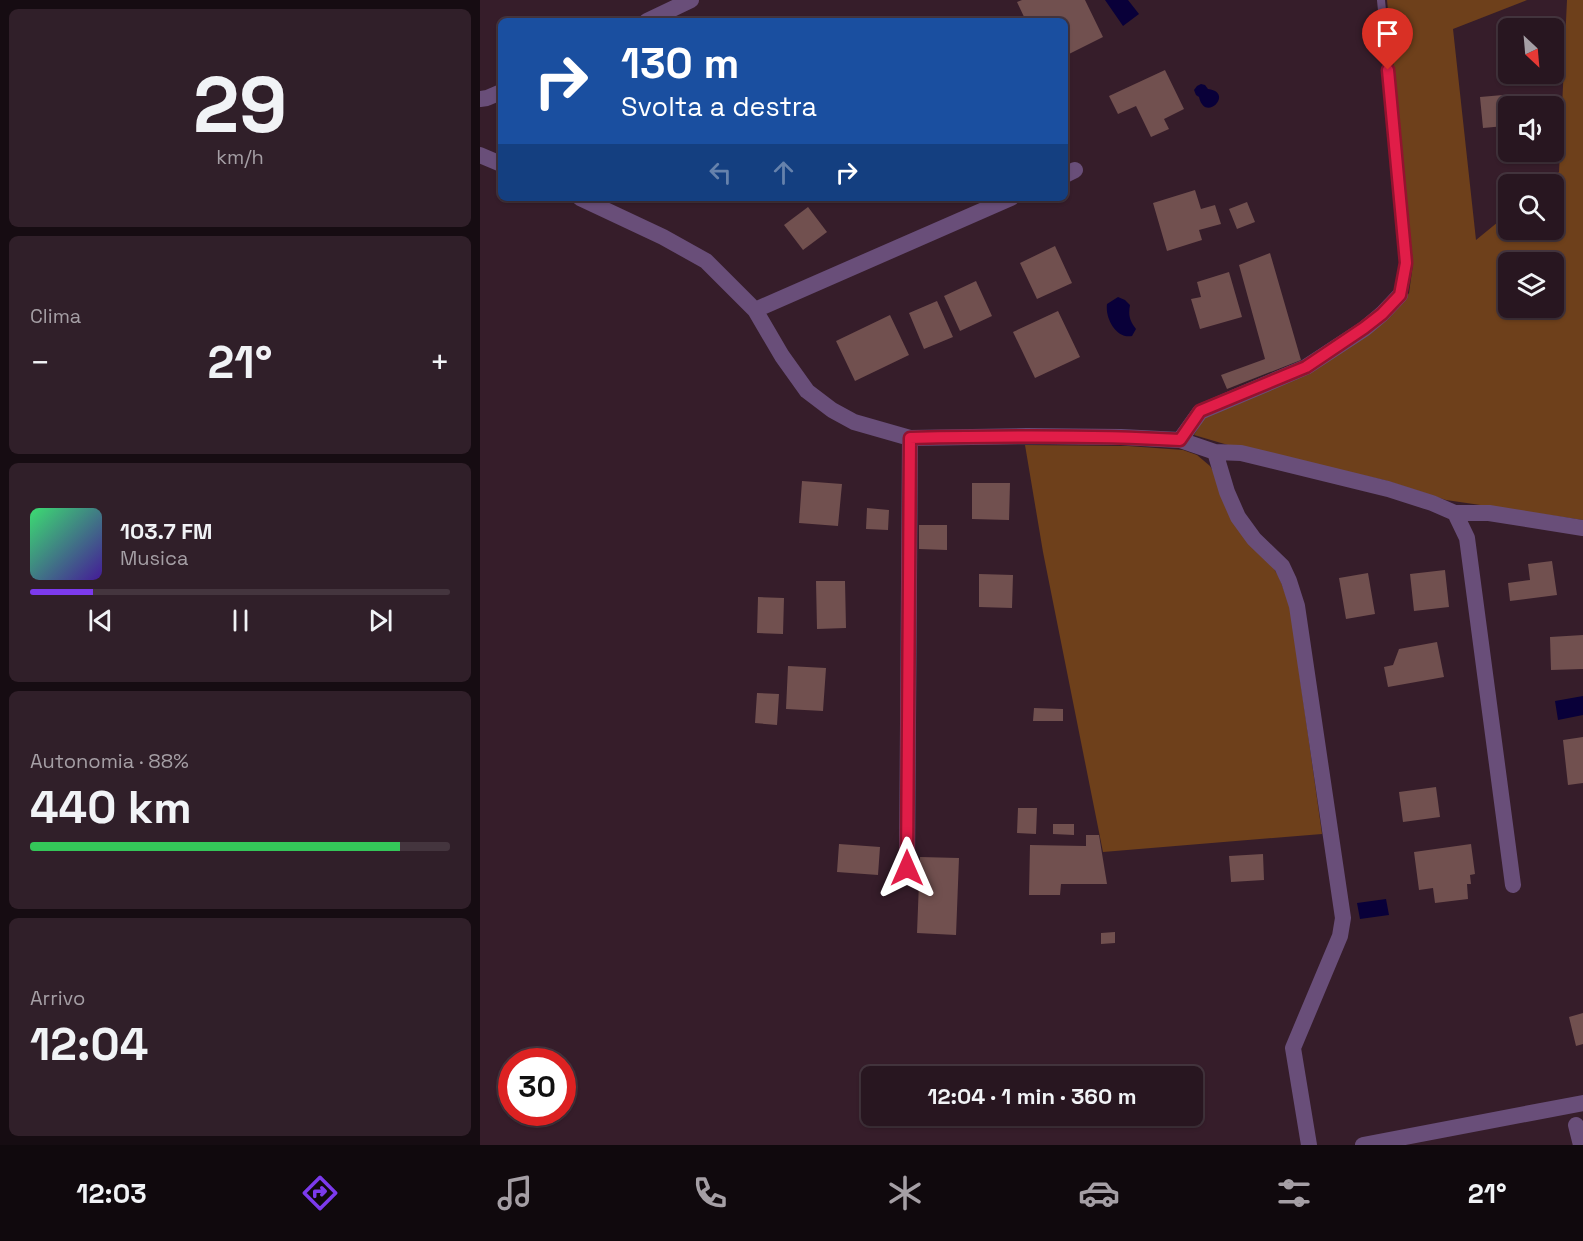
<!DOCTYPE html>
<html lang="it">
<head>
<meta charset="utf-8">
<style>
  body { margin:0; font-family:"Space Grotesk",sans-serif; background:#301f29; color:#f1f3f6; height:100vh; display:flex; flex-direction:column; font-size:22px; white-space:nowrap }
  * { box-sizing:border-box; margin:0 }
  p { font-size:20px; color:#a59fa5 }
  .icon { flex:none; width:33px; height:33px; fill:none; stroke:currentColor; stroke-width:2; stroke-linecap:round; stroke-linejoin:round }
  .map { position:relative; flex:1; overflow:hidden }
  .details { display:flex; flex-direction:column; gap:9px; padding:9px; background:#160c12; width:480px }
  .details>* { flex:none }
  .banner { position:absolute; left:18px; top:18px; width:570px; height:183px; border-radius:9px; box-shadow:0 2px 4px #0004,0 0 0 2px #44353e; background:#1a4fa0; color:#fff; overflow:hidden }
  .needle { width:39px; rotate:154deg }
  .buttons { position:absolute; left:1018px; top:18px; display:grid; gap:12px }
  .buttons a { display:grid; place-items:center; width:66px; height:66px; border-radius:9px; background:#281620; box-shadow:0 2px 4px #0004,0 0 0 2px #44353e; font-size:30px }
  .speed { position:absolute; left:18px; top:1048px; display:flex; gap:12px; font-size:30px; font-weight:700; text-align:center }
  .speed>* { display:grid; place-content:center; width:78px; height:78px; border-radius:50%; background:#281620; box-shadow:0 2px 4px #0004,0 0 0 2px #44353e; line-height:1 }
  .speed .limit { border:9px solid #d22; background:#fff; color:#111 }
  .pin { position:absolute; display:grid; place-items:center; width:51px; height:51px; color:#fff; margin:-62px -26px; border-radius:50% 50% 50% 0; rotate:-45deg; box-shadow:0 0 6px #0007 }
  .pin .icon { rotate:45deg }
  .me { position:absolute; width:66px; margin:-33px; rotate:0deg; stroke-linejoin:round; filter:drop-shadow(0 0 4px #0008) }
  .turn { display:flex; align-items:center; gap:21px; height:126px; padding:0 24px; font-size:27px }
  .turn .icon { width:78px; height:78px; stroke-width:2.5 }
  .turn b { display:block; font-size:42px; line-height:51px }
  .lanes { display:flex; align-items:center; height:57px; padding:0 24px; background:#0003; justify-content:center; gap:30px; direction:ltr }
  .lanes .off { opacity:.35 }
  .big { font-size:45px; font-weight:700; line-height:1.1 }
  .details .tile { flex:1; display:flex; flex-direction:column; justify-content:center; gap:9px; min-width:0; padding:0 21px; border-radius:9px; background:#301f29 }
  .details .dial { align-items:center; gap:0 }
  .dial b { font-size:78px; line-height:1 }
  .song { display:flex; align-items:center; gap:18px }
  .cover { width:72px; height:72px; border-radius:9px; background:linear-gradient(135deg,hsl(140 70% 55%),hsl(260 70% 35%)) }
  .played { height:6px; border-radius:3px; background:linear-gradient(90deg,#7c3aed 15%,#44353e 15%) }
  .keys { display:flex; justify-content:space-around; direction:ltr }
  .heat { display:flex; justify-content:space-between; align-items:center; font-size:33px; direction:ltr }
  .charge { height:9px; border-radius:4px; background:linear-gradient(90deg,#34c759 88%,#44353e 0) }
  .trip { position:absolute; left:381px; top:1066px; width:342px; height:60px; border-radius:9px; background:#281620; box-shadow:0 2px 4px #0004,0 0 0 2px #44353e; font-weight:700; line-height:60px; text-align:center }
  .dock { display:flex; height:96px; justify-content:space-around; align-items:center; background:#10090d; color:#a59fa5 }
  .dock .icon { width:42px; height:42px }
  .dock .on { color:#7c3aed }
  .dock b { font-size:27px; color:#f1f3f6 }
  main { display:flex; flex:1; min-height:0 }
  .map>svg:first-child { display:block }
  .green { fill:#6e401b; fill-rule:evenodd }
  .water { fill:#090039 }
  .building { fill:#71504f }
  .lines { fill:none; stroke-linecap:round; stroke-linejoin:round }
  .service { stroke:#694e79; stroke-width:8 }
  .minor { stroke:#694e79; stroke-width:16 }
  .route-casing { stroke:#92132f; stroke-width:15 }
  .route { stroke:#e11d48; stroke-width:10 }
</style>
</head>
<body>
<main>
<section class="details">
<div class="tile dial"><b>29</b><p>km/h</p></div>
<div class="tile"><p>Clima</p>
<div class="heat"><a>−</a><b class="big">21°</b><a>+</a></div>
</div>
<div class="tile">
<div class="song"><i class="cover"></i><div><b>103.7 FM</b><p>Musica</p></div></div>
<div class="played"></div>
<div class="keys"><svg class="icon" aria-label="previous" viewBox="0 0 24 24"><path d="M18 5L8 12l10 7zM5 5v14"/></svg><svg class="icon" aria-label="pause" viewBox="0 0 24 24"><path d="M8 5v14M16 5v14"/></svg><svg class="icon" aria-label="next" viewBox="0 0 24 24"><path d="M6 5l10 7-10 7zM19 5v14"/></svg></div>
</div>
<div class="tile"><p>Autonomia · 88%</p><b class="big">440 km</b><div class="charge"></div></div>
<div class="tile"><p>Arrivo</p><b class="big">12:04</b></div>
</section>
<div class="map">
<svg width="1103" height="1145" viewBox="0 0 1103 1145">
  <rect width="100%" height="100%" fill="#361d2a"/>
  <path class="green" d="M907 0H1047L973 29 996 240 1029 213V230H1074V184H1063L1079 172 1087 0H1103V520L966 500 904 480 748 445 714 435 725 416 911 316 929 293 933 264ZM1029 262H1074V308H1029Z
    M545 445 648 446 703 450 717 455 730 466 799 577 810 606 842 834 623 852 563 552Z"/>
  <path class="water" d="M625 0H648L659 14 643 26Z
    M721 84 725 85 728 89C755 92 725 124 719 97L716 95 714 90 717 86Z
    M638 297 645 300 650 305C648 316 650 321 656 329L652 336C636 339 625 318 627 304Z
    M1103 696V715L1078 720 1075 701Z
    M906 899 909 915 880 919 877 903Z"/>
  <path class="building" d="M542 0H605L623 37 585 56V21H546L537 2Z
    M685 70 704 109 684 119 689 129 671 137 656 106 638 114 629 96Z
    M1023 95 1024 112H1029V142H1026L1025 126 1003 128 1000 97Z
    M715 190 721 209 735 205 741 224 719 230 722 240 687 251 673 203Z
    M767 202 775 222 757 229 749 209Z
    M328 207 347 232 323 250 304 225Z
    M575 246 592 283 557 299 540 263Z
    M790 253 821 360 747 389 741 375 785 359 759 265Z
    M749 272 762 317 720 329 711 299 721 297 717 282Z
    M496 281 512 316 480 331 464 296Z
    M457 301 473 337 444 349 429 313Z
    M578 311 600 357 555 378 533 332Z
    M410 315 429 355 375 381 356 341Z
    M322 481 362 484 358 526 319 523Z
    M492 483H530L529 520 492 519Z
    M387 508 409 510 408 530 386 529Z
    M439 525H467V550L439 549Z
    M1072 561 1077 595 1030 601 1028 583 1050 580 1048 564Z
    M965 570 969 607 934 611 930 574Z
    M888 573 895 614 866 619 859 578Z
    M499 574 533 575 532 608 499 607Z
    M336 581H365L366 628 337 629Z
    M278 597 304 598 303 634 277 633Z
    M1103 635V669L1071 670 1070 637Z
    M957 642 964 677 908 687 904 667 913 665 919 649Z
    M308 666 346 668 343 711 306 709Z
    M277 693 299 694 297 725 275 723Z
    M554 708 583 709V721H553Z
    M1103 737V783L1088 785 1083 740Z
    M956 787 960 817 923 822 919 792Z
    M538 808H557L556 834 537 833Z
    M573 824H594V835L573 834Z
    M606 835H619L627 884H581L580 895H549L550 845 606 846Z
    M359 844 400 847 398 875 357 872Z
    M991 844 995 874 990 875 991 884H987L988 899 955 903 953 888 939 890 934 852Z
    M783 854 784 880 751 882 749 856Z
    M440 857 479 858 476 935 437 933Z
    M635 932V943L621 944V933Z
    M1103 1013V1044L1096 1046 1089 1017Z"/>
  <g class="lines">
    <path class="service" d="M901 0 926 263 920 295"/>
    <path class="minor" d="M167 21 211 0
      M0 99 7 98 21 92
      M0 155 21 164
      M585 175 595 170
      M100 198 183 237 226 261 275 310 302 356 327 391 352 410 374 422 430 438 547 436 641 437 700 440 735 452 747 492 758 517 774 539 802 566 809 581 817 606 863 918 860 936 813 1048 829 1145
      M275 310 531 198
      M700 440 720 412 826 367 884 329 902 314 920 295
      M735 452 761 453 908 489 952 503 975 513 987 538 1033 885
      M975 513H1009L1103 528
      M427 868 430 438
      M1096 1125 1101 1145
      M883 1145 1103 1103"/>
  </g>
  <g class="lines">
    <defs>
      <path id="route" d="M427 868 430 438C520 436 610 435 700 440L720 411 826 367 884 328 902 314 920 295 926 263 908 70"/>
    </defs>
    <use href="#route" class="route-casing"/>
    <use href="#route" class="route"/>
  </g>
</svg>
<div class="buttons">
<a><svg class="needle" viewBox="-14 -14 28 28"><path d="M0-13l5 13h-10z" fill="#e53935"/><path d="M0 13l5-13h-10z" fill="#a59fa5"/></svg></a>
<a><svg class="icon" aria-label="sound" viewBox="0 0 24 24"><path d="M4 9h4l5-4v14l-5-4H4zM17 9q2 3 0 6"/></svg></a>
<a><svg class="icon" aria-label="search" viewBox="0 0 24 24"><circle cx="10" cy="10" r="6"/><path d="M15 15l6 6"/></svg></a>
<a><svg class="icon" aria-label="layers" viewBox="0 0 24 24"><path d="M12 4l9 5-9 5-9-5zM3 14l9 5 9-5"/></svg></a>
</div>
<div class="speed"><div class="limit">30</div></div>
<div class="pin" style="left:908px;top:70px;background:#d93025"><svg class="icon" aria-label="arrive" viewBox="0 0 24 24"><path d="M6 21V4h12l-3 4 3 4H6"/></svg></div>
<svg class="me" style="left:427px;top:868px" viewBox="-20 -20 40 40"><path d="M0-17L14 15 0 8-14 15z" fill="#e11d48" stroke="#fff" stroke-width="4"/></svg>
<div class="trip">12:04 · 1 min · 360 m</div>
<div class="banner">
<div class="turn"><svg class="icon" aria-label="right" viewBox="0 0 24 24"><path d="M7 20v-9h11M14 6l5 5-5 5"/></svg><div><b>130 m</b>Svolta a destra</div></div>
<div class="lanes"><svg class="icon off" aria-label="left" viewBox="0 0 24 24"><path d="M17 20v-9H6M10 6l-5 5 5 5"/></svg><svg class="icon off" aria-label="ahead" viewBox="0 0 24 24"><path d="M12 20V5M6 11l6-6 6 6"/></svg><svg class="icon" aria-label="right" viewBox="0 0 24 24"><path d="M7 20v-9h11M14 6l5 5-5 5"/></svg></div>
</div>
</div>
</main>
<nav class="dock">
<b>12:03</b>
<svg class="icon on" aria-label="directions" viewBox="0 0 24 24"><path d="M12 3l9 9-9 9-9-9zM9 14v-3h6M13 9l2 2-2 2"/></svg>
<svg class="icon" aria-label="music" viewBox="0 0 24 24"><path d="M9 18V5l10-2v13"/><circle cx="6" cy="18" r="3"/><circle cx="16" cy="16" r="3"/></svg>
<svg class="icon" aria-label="phone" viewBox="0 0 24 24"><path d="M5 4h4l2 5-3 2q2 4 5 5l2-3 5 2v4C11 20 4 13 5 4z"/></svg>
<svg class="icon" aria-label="climate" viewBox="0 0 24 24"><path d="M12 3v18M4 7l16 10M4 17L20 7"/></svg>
<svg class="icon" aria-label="car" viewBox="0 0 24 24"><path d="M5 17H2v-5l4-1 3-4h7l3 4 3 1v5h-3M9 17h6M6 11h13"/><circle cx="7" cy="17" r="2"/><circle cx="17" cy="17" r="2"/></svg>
<svg class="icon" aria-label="filters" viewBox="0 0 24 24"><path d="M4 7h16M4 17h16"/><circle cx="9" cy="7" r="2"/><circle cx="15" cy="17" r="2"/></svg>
<b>21°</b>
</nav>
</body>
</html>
